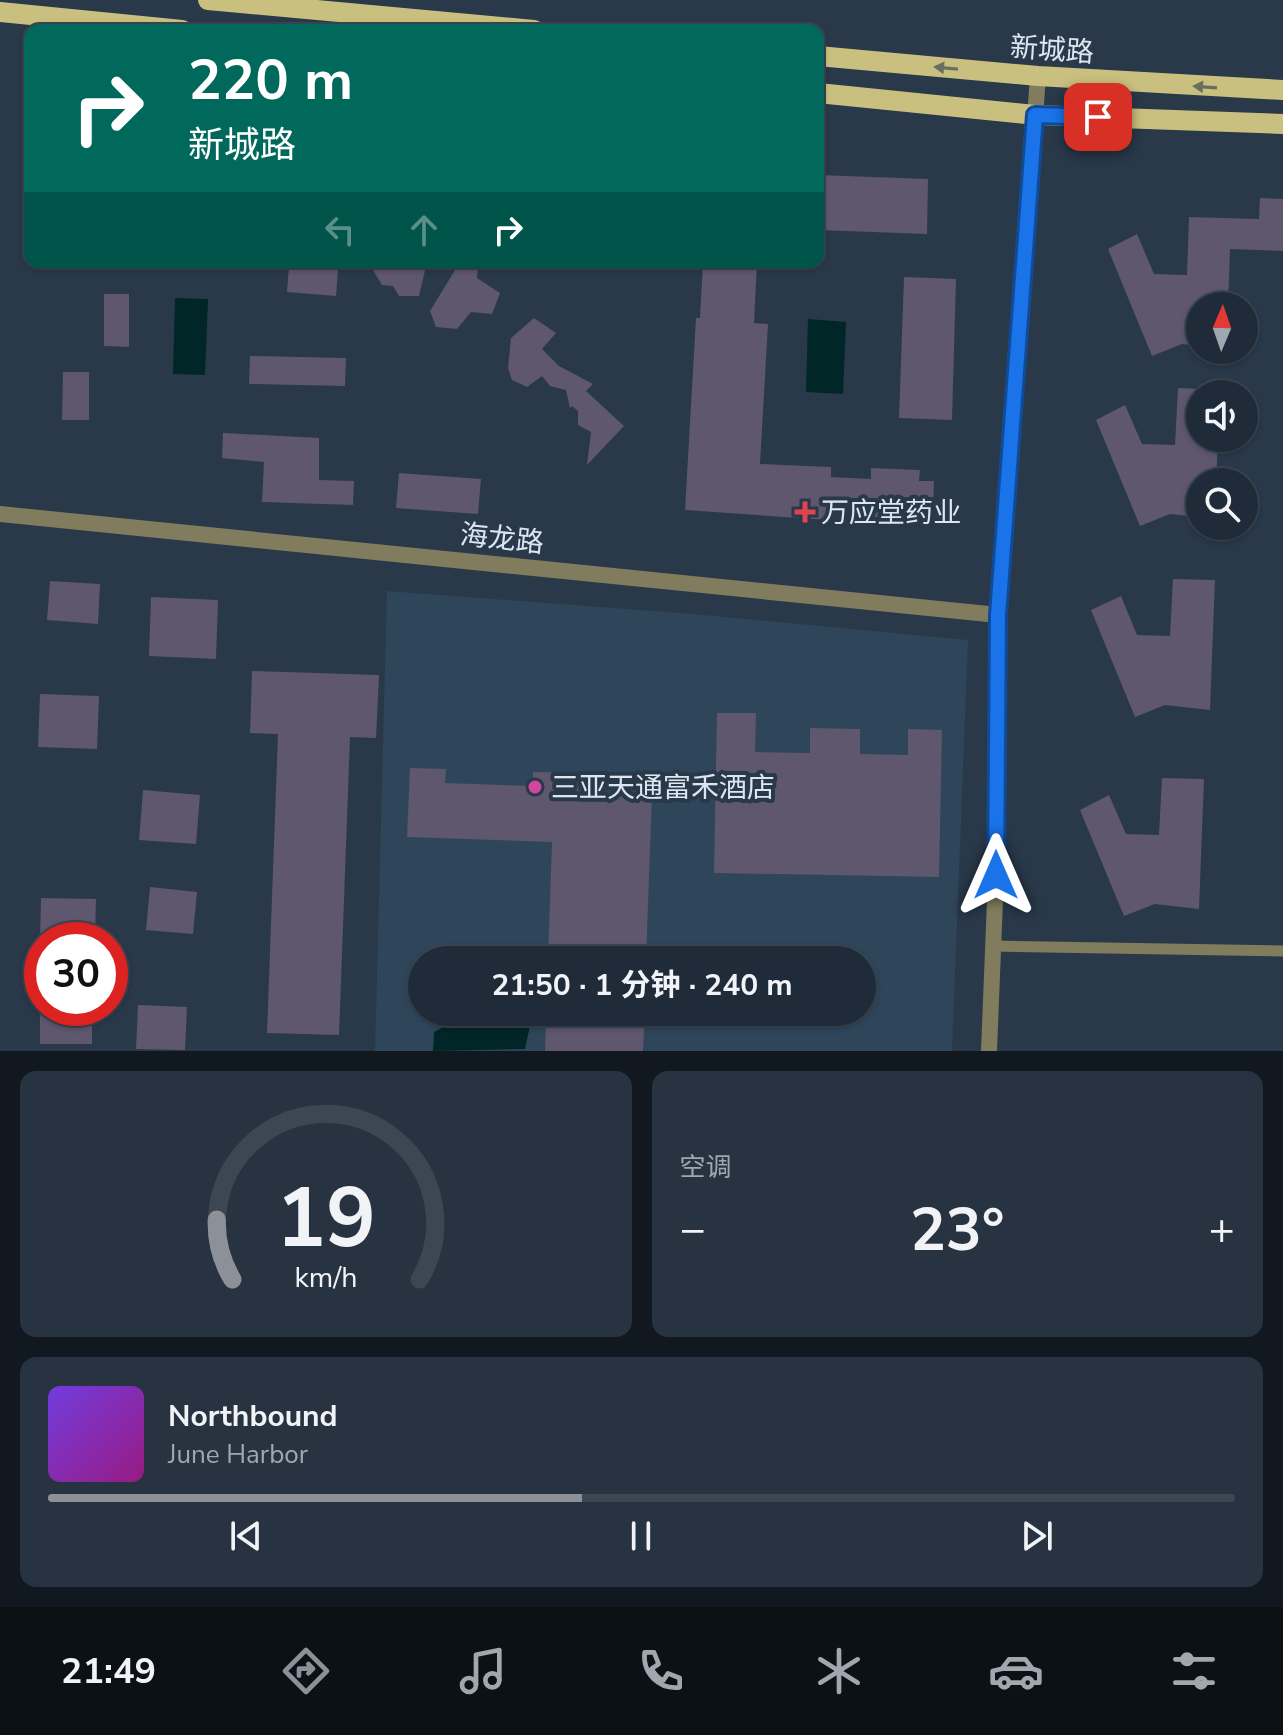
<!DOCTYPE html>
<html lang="zh">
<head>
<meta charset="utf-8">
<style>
  body { margin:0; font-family:"Nunito Sans","Noto Sans SC",sans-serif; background:#273340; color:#f1f3f6; height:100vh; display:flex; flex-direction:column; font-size:30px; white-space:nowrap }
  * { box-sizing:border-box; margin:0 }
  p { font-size:26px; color:#a1a7ae }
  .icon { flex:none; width:44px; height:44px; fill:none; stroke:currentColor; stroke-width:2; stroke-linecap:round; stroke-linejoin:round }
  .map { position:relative; height:1051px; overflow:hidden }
  .sheet { display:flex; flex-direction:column; gap:20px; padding:20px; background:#11181f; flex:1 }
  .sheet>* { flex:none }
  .guide { position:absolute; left:24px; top:24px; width:800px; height:244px; border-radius:16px; box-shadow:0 2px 6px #0004,0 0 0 2px #3c4753; background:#00695c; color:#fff; overflow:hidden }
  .needle { width:52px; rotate:2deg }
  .fabs { position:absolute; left:1186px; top:292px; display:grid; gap:16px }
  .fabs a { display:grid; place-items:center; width:72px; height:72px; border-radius:50%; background:#1f2b38; box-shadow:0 2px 6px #0004,0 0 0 2px #3c4753; font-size:40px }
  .speed { position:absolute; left:24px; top:922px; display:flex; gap:16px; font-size:40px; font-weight:700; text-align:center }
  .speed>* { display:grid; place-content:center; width:104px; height:104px; border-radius:50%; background:#1f2b38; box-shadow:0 2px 6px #0004,0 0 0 2px #3c4753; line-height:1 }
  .speed .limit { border:12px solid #d22; background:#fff; color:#111 }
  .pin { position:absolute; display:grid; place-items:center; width:68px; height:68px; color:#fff; margin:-34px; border-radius:16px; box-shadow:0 4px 12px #0006 }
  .me { position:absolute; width:88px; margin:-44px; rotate:0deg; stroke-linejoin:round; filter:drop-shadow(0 0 6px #0008) }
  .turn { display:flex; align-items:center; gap:28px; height:168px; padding:0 32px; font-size:36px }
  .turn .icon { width:104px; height:104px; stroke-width:2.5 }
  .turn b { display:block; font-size:56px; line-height:68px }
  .lanes { display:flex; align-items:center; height:76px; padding:0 32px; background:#0003; justify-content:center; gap:40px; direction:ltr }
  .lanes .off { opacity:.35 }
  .big { font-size:60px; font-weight:700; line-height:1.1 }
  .sheet .widget { flex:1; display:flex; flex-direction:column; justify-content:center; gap:12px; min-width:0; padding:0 28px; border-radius:16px; background:#273340 }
  .sheet .dial { align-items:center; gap:0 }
  .dial svg { height:208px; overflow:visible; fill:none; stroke:#3c4753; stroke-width:7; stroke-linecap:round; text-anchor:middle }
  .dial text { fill:#f1f3f6; stroke:none }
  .song { display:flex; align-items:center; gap:24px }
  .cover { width:96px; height:96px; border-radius:12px; background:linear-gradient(135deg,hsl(260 70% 55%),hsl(310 70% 35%)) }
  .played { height:8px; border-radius:4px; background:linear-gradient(90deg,#8c9099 45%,#3c4753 45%) }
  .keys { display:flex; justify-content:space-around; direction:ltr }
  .heat { display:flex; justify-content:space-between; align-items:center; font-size:44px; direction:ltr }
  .sheet .tiles { flex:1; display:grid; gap:20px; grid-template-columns:1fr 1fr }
  .widget:last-child { grid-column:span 2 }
  .trip { position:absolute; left:408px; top:946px; width:468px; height:80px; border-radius:40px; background:#1f2b38; box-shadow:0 2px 6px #0004,0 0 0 2px #3c4753; font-weight:700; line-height:80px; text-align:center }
  .menu { display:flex; height:128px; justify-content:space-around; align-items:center; background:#0c1116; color:#a1a7ae }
  .menu .icon { width:56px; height:56px }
  .menu .active { color:#8c9099 }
  .menu b { font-size:36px; color:#f1f3f6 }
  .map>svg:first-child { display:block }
  .built { fill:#2f455a; fill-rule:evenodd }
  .water { fill:#012627 }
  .building { fill:#5e576d }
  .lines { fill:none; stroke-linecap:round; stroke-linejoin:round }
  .lane { stroke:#817c5d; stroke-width:11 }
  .street { stroke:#817c5d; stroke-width:16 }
  .primary { stroke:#c9c07f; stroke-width:20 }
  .oneway { fill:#696f5f }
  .route-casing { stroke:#114b97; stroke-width:20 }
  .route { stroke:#1a73e8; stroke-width:14 }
  .health-dot { fill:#e0444e; stroke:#29394a; stroke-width:3 }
  .hotel-dot { fill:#d1479c; stroke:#29394a; stroke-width:3 }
  .labels { text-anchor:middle; stroke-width:8; stroke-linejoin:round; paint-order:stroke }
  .street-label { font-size:28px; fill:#dce6f1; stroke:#29394a }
  .poi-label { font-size:28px; fill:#dce6f1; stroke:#29394a; text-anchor:start }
</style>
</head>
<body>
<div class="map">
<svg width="1283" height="1051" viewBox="0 0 1283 1051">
  <rect width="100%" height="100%" fill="#29394a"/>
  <path class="built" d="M387 591 693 614 968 640 952 1051H375ZM422 960H862V1012H422Z"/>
  <path class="water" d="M175 298 208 299 205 375 173 374Z
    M808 319 846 322 843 394 806 392Z
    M450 1012H533L525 1049 433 1051 434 1032 449 1024Z"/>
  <path class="building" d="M818 175 928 179 927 234 818 230Z
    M1260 198 1283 199V251L1230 249 1228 306H1200V346L1182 344 1152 356 1108 249 1137 234 1154 274 1187 275 1189 217 1259 219Z
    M368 262H427L419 296H399L393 286 382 285Z
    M460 262 478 266 477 278 500 293 492 314 471 312 457 329 436 327 430 311Z
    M703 262H757L754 323 768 324 760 464 831 467V477L871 479V468L920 470 919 481H934L933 513 920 512V521L872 519V509L828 507V520L685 510 696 318H700Z
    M289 266 338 270 336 296 287 292Z
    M904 277 956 279 952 420 899 418Z
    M104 294H129V347L104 346Z
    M534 318 556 333 542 349 559 366 593 384 586 391 624 426 587 465 591 432 578 425V411L572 406 570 408 566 390 550 386 542 376 527 387 512 380 508 368 511 338Z
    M250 356 346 358 345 386 249 384Z
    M63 372H89V420H62Z
    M1178 388 1200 389V438H1218L1216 482H1200V517L1170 514 1140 526 1096 420 1125 405 1142 444 1175 445Z
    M223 433 319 438V480L354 481 353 505 262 502 264 462 222 458Z
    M399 473 481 479 478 514 396 508Z
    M1173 579 1215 580 1210 710 1165 705 1135 717 1091 610 1121 596 1137 635 1170 636Z
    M50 581 100 584 98 624 47 620Z
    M151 597 218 600 216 659 149 656Z
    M252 671 379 675 376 738 350 737 339 1035 267 1033 278 734 250 733Z
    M40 694 99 696 97 749 38 747Z
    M717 713H756L755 752 810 753V728L860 729V754L908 755V729L942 730 939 877 714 873Z
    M410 768 446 769 445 783 533 786V772L578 773V791L652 794 646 960H548L552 842 407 837Z
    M1162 778 1204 779 1199 909 1155 904 1124 916 1080 810 1109 795 1126 834 1159 835Z
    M143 790 200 795 196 844 139 840Z
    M150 887 197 892 193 934 146 930Z
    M41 898 96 899 95 940H40Z
    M138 1005 187 1007 185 1050 136 1049Z
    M40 1008H92V1044H40Z
    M546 1012H645L643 1051H545Z"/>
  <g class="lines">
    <path class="lane" d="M993 946 1283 951"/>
    <path class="street" d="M0 514 998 615
      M989 1051 996 875 998 615 1038 76"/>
    <path class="primary" d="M208 0 534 30
      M0 12 182 30
      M818 56 1038 76 1283 90
      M818 93 1035 115 1283 124"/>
  </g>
  <defs><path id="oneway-solid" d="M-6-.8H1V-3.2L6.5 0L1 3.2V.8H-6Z" transform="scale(2)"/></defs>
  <g class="oneway">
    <use href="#oneway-solid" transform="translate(946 68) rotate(-175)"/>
    <use href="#oneway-solid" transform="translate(1205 87) rotate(-176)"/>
  </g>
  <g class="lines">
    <defs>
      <path id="route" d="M996 875 998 615 1035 115 1098 117"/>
    </defs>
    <use href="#route" class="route-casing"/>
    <use href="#route" class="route"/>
  </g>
  <path class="health-dot" d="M801 500h8v8h8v8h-8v8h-8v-8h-8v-8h8z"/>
  <circle class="hotel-dot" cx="535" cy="787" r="8"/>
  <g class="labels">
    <g class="street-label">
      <text transform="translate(1052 49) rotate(4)" y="10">新城路</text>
      <text transform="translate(502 538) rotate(6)" y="10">海龙路</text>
    </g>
    <g class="poi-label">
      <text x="821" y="522">万应堂药业</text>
      <text x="551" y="797">三亚天通富禾酒店</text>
    </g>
  </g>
</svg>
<div class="fabs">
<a><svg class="needle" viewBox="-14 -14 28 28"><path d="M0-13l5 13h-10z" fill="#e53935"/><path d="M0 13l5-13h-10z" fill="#a1a7ae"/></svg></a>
<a><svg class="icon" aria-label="sound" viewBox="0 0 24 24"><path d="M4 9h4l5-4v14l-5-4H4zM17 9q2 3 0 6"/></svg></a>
<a><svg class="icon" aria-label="search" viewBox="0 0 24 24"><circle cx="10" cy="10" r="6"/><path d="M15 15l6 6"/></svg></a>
</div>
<div class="speed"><div class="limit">30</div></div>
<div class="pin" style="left:1098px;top:117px;background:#d93025"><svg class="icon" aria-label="arrive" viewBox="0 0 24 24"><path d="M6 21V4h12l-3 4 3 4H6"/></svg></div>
<svg class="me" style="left:996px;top:875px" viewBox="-20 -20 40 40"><path d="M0-17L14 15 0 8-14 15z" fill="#1a73e8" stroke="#fff" stroke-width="4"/></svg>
<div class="trip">21:50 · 1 分钟 · 240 m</div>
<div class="guide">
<div class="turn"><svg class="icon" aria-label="right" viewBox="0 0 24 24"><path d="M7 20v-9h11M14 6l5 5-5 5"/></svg><div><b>220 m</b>新城路</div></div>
<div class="lanes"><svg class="icon off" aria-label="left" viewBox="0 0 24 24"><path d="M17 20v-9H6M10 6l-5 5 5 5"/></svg><svg class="icon off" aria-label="ahead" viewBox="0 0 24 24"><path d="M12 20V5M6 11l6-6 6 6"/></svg><svg class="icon" aria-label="right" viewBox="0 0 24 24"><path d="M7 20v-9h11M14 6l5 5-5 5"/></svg></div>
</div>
</div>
<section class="sheet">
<div class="tiles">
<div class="widget dial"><svg viewBox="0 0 100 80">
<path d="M14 69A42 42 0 1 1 86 69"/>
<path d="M14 69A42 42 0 0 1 8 46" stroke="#8c9099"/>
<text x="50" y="56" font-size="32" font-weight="700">19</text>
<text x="50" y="72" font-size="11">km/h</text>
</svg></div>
<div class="widget"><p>空调</p>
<div class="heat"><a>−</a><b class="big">23°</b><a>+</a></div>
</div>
<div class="widget">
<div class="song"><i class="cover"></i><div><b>Northbound</b><p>June Harbor</p></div></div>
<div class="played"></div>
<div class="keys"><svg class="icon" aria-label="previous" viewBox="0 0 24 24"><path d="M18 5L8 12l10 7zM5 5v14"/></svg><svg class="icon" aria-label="pause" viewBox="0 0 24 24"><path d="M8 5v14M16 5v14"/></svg><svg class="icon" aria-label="next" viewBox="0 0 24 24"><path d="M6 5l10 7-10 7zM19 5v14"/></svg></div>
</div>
</div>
</section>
<nav class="menu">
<b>21:49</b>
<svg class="icon active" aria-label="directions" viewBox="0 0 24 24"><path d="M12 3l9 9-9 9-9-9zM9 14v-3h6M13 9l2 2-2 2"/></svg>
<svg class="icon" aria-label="music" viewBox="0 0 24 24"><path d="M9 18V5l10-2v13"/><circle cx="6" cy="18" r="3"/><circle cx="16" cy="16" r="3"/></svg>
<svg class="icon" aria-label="phone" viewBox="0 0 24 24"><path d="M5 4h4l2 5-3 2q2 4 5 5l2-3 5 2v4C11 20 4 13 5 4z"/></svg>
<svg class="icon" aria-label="climate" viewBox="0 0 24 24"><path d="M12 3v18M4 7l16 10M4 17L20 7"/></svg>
<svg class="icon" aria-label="car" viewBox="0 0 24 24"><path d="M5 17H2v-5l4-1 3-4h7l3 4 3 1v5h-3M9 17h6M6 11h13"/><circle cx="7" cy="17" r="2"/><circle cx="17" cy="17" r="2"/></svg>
<svg class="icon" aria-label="filters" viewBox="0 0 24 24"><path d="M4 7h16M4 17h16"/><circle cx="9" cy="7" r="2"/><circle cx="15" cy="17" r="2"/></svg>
</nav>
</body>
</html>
